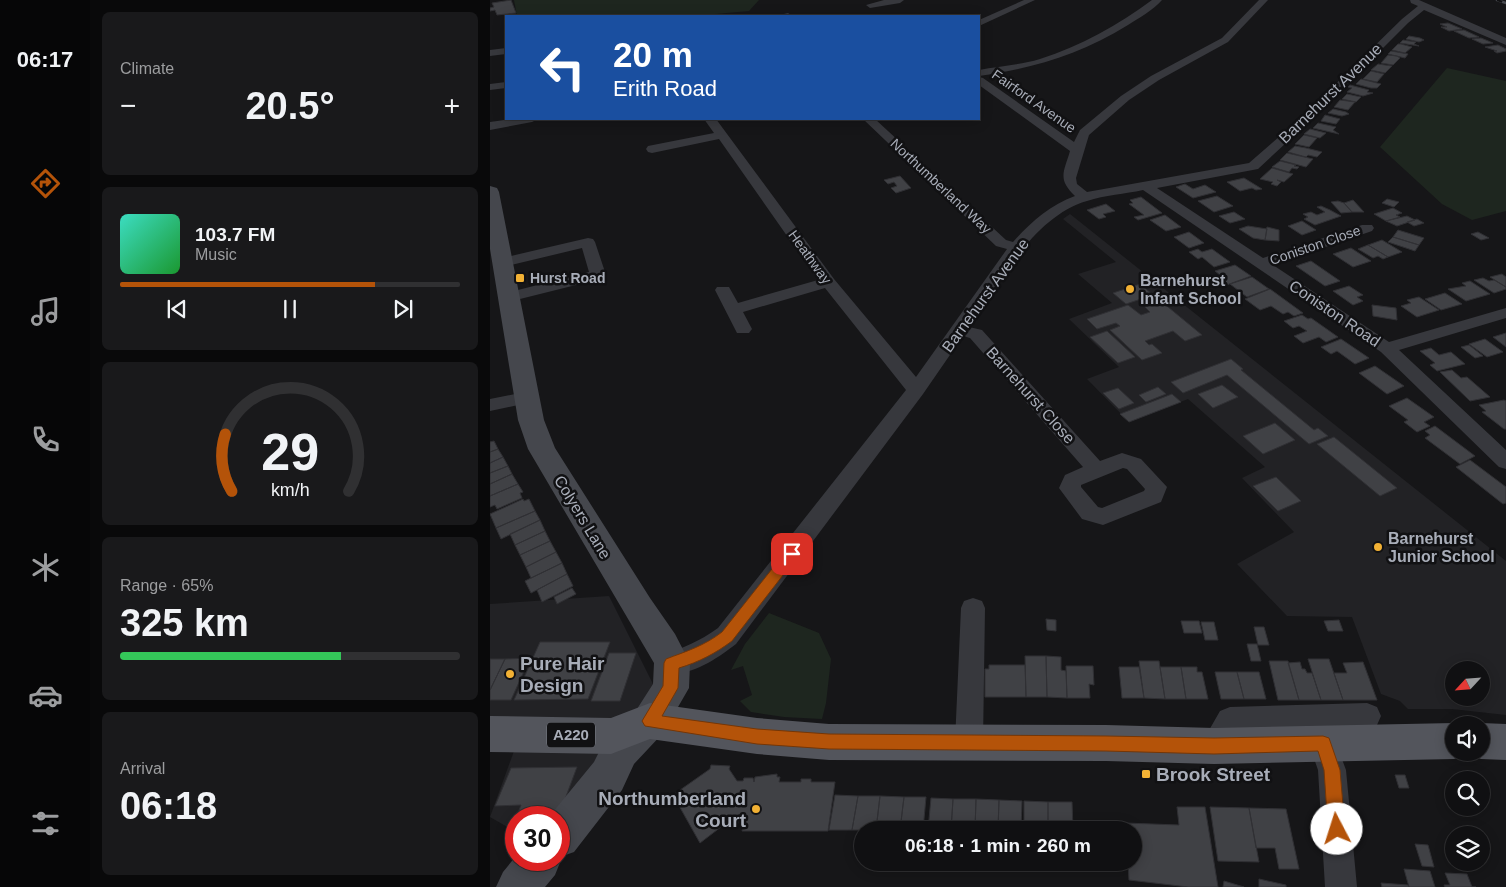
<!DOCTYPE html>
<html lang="en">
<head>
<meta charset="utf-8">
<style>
  body { margin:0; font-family:Helvetica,sans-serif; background:#19191b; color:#f1f3f6; height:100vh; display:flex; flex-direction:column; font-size:19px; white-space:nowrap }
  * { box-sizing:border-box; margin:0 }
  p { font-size:16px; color:#9c9d9f }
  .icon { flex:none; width:28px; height:28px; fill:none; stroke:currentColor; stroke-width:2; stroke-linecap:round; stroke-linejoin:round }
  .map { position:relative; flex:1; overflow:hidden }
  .drawer { display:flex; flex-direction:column; gap:12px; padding:12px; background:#09090a; width:400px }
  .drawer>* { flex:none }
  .guide { position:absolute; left:15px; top:15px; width:475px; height:105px; border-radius:0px; box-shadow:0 2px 12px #0003,0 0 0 1px #303032; background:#1a4fa0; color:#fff; overflow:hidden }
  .needle { width:32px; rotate:244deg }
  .fabs { position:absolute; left:955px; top:661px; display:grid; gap:10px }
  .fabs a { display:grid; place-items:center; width:45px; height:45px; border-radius:50%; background:#101012; box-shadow:0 2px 12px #0003,0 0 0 1px #303032; font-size:25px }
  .speed { position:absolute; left:15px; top:806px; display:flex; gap:10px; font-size:25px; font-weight:700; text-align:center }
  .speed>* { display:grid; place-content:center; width:65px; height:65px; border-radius:50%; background:#101012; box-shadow:0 2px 12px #0003,0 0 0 1px #303032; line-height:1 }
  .speed .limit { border:8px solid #d22; background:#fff; color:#111 }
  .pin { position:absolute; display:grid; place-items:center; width:42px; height:42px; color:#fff; margin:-21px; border-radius:10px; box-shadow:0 2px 8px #0006 }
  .me { position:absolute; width:55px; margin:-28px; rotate:355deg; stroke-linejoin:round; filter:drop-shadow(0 0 4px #0008) }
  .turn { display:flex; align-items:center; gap:18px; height:105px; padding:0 25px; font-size:22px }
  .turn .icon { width:65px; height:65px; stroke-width:2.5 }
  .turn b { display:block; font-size:35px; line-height:42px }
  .big { font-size:38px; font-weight:800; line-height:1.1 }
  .drawer .tile { flex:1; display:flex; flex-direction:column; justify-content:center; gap:8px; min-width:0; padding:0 18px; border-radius:8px; background:#19191b }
  .drawer .dial { align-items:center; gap:0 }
  .dial svg { height:130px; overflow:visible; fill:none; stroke:#303032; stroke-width:7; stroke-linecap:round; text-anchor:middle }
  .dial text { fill:#f1f3f6; stroke:none }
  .song { display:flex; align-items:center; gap:15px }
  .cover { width:60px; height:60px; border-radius:8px; background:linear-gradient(135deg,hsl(170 70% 55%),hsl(130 70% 35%)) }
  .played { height:5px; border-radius:2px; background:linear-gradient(90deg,#b45309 75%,#303032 75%) }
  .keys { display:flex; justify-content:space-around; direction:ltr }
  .heat { display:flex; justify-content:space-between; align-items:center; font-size:28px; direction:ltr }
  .charge { height:8px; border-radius:4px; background:linear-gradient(90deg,#34c759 65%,#303032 0) }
  .trip { position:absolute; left:364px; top:821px; width:288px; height:50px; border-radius:25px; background:#101012; box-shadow:0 2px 12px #0003,0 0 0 1px #303032; font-weight:800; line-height:50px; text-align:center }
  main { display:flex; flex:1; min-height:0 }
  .menu { display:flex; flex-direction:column; width:90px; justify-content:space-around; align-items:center; background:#060607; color:#9c9d9f }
  .menu .icon { width:35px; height:35px }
  .menu .active { color:#b45309 }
  .menu b { font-size:22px; color:#f1f3f6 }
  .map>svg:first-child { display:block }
  .built { fill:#222225; fill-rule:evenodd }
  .green { fill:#1e261f }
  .building { fill:#404145; stroke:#303034 }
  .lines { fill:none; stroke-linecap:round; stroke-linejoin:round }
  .street { fill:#37383d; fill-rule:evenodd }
  .secondary { fill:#45474d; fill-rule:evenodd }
  .primary { fill:#53555c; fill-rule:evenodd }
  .rail-casing { stroke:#4a4c52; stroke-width:2.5 }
  .rail { stroke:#111113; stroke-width:2; stroke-dasharray:5.5; stroke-linecap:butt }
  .route { fill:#b45309; stroke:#753606 }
  .poi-dot { fill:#f2b134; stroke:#111113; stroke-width:2 }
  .labels { text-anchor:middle; stroke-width:5; stroke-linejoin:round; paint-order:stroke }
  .far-street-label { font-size:14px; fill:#a8adb8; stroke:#111113 }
  .far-poi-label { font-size:14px; font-weight:bold; fill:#a8adb8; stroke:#111113; text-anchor:start }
  .shield { fill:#111113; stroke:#7b7e86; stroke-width:1 }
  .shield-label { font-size:15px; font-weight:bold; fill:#a8adb8 }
  .street-label { font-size:16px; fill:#a8adb8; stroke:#111113 }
  .poi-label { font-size:16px; font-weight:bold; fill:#a8adb8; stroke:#111113; text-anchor:start }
  .near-poi-label { font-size:19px; font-weight:bold; fill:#a8adb8; stroke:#111113; text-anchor:start }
</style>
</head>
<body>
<main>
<nav class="menu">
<b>06:17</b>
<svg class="icon active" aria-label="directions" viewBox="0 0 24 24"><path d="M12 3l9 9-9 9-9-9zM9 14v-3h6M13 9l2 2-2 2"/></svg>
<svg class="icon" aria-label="music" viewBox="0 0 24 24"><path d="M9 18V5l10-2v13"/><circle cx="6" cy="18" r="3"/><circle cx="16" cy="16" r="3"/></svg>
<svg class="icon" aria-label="phone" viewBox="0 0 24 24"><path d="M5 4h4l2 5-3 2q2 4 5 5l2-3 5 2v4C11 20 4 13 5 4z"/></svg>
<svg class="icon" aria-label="climate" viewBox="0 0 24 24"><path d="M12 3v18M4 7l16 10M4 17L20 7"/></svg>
<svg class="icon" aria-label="car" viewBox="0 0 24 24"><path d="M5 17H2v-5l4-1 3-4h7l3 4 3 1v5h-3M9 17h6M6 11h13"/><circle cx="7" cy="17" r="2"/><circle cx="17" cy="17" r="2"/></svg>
<svg class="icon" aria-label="filters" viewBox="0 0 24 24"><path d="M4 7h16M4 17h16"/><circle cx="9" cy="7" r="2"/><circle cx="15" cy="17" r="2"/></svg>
</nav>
<section class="drawer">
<div class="tile"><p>Climate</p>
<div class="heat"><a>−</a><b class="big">20.5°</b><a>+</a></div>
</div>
<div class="tile">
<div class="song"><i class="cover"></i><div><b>103.7 FM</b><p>Music</p></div></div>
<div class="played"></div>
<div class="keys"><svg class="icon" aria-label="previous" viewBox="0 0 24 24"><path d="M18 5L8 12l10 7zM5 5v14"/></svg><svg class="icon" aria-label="pause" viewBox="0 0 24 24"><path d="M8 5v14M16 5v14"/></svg><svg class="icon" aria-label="next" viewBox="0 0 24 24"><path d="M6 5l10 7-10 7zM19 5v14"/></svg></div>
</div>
<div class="tile dial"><svg viewBox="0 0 100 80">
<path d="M14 69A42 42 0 1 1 86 69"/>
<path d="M14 69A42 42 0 0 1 10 34" stroke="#b45309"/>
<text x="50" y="56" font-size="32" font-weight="700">29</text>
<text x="50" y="72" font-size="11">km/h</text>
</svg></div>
<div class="tile"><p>Range · 65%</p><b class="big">325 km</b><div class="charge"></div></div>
<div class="tile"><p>Arrival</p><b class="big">06:18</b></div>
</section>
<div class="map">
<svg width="1016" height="887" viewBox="0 0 1016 887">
  <rect width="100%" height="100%" fill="#161618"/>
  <path class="built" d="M580 214 1016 561V715L962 709H918L910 701 891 694 862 617 797 616 747 564 804 532 752 478 775 467 698 399 639 422 597 379 629 367 579 319 622 303 588 274 626 262 573 219ZM964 670H991V698H964Z
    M119 596 165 688 69 821V818H26V832L0 817 24 751H0V604Z"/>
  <path class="green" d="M24 0H269L259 11 203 16H27Z
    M957 68 1016 81V211L982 220 952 204 890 147Z
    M279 613 329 633 341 659 336 703 332 719 294 717 261 712 250 701 262 695 253 666 241 670 255 644Z"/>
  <path class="building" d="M21 0 26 13 7 15 5 10 0 11V8L4 7 2 3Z
    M958 23 972 29 959 31 951 27H957L950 24Z
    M974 30 989 37 979 38 964 31Z
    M919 36 930 38 934 40 929 42 916 39Z
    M991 38 1003 43 993 44 982 39Z
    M913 40 926 42 924 44 929 46 910 43Z
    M908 44H911L922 47 915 53 902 50Z
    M1008 45 1016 49V51L1007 53 1004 51H1007L995 47Z
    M901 51 918 54 915 58 898 54Z
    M898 55 907 56 910 58 903 65 891 63Z
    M888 64 902 66 895 73 881 70Z
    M881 71 894 74 887 82 873 79Z
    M871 79 891 84 887 88H881L866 84Z
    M860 85 879 90 877 92 883 93 873 96 857 92 862 88 858 87Z
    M857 94 871 97 866 102 852 99Z
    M850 100 865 102 858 110 844 107Z
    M843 109 856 112 859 114 852 116 838 113Z
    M835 115 850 119 846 124 831 121Z
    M828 123 846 127 843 130 849 134 823 128Z
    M820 129 836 133 830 138 814 134Z
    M814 135 827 138 819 147 805 144Z
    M805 146 816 148 832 152 827 157 818 155 816 157 798 152Z
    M797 153 823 159 816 167 790 160Z
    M790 161 806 165 804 166 809 167 807 169 802 168 799 172 782 167Z
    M782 168 803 174 794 182 787 180 791 182 787 186 781 184 783 182 770 179Z
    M410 176 421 188 406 193 401 188 407 186 404 182 398 184 394 180Z
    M754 178 772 189 766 190 762 188 750 191 737 182Z
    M695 184 703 189 715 185 726 192 703 198 686 187Z
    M727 196 743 206 724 212 708 201Z
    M651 197 672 213 648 220 644 217 654 215 639 204 643 203 640 200Z
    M897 199 909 202 904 207 892 203Z
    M863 200 874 212H862L854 203Z
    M848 201 854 203 862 212 851 213 841 202Z
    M616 204 625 211 613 214 616 217 609 219 597 210Z
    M831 206 840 210 851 216 825 225 814 219 818 217 813 214 821 212 827 215 835 212 827 207Z
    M903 208 912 213 906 215 910 217 896 221 884 214Z
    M744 212 755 219 740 223 729 216Z
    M675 215 691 227 676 231 660 220Z
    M917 216 925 220 907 226 896 221Z
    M927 219 934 223 924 226 917 222Z
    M812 221 826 230 812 235 798 226Z
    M758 226 777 229 775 240 763 238 749 229Z
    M777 227 789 230V241L775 240Z
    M908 230 934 238 929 245 903 237Z
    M699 232 714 243 699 248 684 237Z
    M988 232 999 238 991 240 981 234Z
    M903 237 929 245 925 251 898 242Z
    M892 240 912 252 898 257 878 245Z
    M878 245 898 257 893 259 888 256 883 258 868 249Z
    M861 248 881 261 863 267 843 254Z
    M708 249 712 252 722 249 740 262 724 267 712 257 708 259 699 252Z
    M821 261 850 281 835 286 806 266Z
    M745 265 761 276 734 286 723 277 730 275 725 271Z
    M1012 274 1016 277V287L1000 277Z
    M762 277 779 289 757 297 740 284Z
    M993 278 999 281 1004 280 1016 287V289L1004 293 984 280Z
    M980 281 1000 294 976 301 958 289 976 286 972 283Z
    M650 284 663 295 636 304 623 293Z
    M859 286 873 295 867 297 873 301 863 305 843 291Z
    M780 289 813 313 804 316 798 312 793 314 781 306 770 310 755 299Z
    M955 293 972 304 951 310 935 299Z
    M929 297 932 299 949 310 927 317 911 306 921 303 917 300Z
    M672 302 712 335 695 341 683 331 655 341 659 345 662 344 672 353 652 360 620 330 630 326 626 323 607 329 597 319 638 305 651 315 660 312 655 307Z
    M882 305 906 308 907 320 883 316Z
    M812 315 818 319 821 318 848 337 836 342 829 337 813 343 804 336 817 331 809 326 803 328 794 321Z
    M617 331 645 357 628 363 600 337Z
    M1016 333V347L1003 337Z
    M851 339 879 358 865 364 847 351 841 354 831 347Z
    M995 339 1013 352 997 357 979 344Z
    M979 345 993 356 985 358 971 347Z
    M941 348 949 355 961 352 975 364 947 371 940 365 945 363 930 351Z
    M741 359 753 369 751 370 824 430 828 428 838 436 819 444 737 375 693 393 681 382Z
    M885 366 914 386 897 394 869 373Z
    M962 370 971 378 977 377 1000 397 980 401 950 372Z
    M732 385 748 397 723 408 708 394Z
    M668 387 676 394 656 402 649 395Z
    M628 388 644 403 629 409 613 393Z
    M682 394 691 402 639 422 630 414Z
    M917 398 944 417 934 422 940 426 927 432 914 422 918 420 899 406Z
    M1014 400 1016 401V429H1014L992 412 996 411 989 405Z
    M785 423 805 440 773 454 753 436Z
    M945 426 985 456 970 464 935 438 940 435 935 431Z
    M844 437 907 488 890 496 827 444Z
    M4 441 8 449 0 452V442Z
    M8 449 13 457 0 463V452Z
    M13 457 18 466 0 473V463Z
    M980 460 1016 487V503L1013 504 966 467Z
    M18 466 22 474 0 484V473Z
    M22 474 28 484 0 496V484Z
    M786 477 811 501 788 511 763 486Z
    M28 484 33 492 30 493 32 498 7 509 5 505 0 507V496Z
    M33 499 34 501 39 499 45 511 6 528 0 514Z
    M45 511 50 520 11 539 6 528Z
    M50 520 55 531 25 545 20 534Z
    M55 531 60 541 30 555 25 545Z
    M60 541 66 552 36 567 30 555Z
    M66 552 72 563 41 578 36 567Z
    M72 563 77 574 41 593 35 581Z
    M77 574 83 586 52 602 47 590Z
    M82 588 86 594 67 604 64 597Z
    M556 619 566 620V631L557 630Z
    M849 620 853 631H838L834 621Z
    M691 621H709L712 633H694Z
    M711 622H724L728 640H715Z
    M764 627H774L779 645H768Z
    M50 642H120L98 699 24 700Z
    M757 644H767L771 661H761Z
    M119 653H146L130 701H101Z
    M535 656H556L557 697H536Z
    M556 656 571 657V670L576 671 577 698 557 697Z
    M40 658 21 700H0V690L15 659Z
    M0 659H15L0 690Z
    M818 659H839L853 700H831Z
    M649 661H669L675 699 654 698Z
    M779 661H798L809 700H788Z
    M810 662 812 669H815L817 673H822L831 700H809L798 663Z
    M873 662 887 700H853L844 673H857L853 663Z
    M499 665H535L536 697H495V669H499Z
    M576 666H603L604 685 599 684 600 698H577Z
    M629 667H649L654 698H632Z
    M670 667H691L696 699H675Z
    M691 667H707V672H712L718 699H696Z
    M725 672H747L754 699H731Z
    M747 672H769L776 699H754Z
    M221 765 240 766 239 769 247 781H253L254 778H263L264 782 265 777 287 774V777H290L289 782H311V779H321V782H345L338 831H252L254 823H236L210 843 183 795 220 769Z
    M87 767 68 818H26L31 805 5 806 21 768Z
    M905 775H915L919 788H909Z
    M345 795 368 796 362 830H339Z
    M368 796H390L386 830H362Z
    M390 796 414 797 410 830H386Z
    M414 797H436L433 830H410Z
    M441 798 463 799 461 830H438Z
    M463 799H486L485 830H461Z
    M486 799 509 800 508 830H485Z
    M509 800 532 801 531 830H508Z
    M534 801 558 802V830H534Z
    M558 802H582L583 830H558Z
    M687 807H715L728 887H698L639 880 638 862H642V830H636L635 823 689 825Z
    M720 807 759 808 769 862 728 861Z
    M759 808 796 809 809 869H789L785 848H766Z
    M925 844 938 845 944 867 932 866Z
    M914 869 940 871 945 887H919Z
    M955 873 977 874 982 887H986H955L954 885H960Z
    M769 879 796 885V887H769Z
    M734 881 754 887H733Z
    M891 883 918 885 919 887H892Z"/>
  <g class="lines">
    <path class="street" d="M394 0H414L410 3 380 8 376 5Z
      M534 0H545L489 26V20Z
      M662 0H672C663 10 649 18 638 25 589 55 544 68 489 76V70C509 66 530 65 550 59 591 46 628 25 662 0Z
      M769 0H778L738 42 669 80 639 100 599 135 586 178 587 184 597 192 759 163 815 114 912 19 928 6 921 3 920 0H929L1016 38V45L934 10 918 23 823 118 768 169 667 188 773 258 872 225H882L884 228 882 231 783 265 899 342 1016 308V318L909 350 1016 450V469L1009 467 891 352 653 190C635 194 615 195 597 201 544 216 508 284 479 327L492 330 610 461 632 453 651 459 677 487 671 502 613 525 592 519 569 488 575 475 593 467 480 338 473 336 433 394 246 644C228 658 197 680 173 671L169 663 173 655C194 647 209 642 228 628L416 390 335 288 253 312 262 329 259 333H247L225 290 227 287H239L248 303 328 280 229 139 162 153 158 152 156 149 158 146 224 133 214 119H226L344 279 426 377 517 249 506 246 373 119H385L516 240 523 242C540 223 560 205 585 196 567 179 574 172 580 151L489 85V77L493 78 584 142 590 130 631 96 661 76 732 38ZM633 468 637 469 655 489 654 491 612 508 608 507 591 487V485Z
      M298 13 302 16H293L294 14Z
      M16 48V54L0 56V50Z
      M16 82V88L0 90V84Z
      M22 119H48L42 122 0 130V122Z
      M98 238 103 239 105 242 116 275 114 278 18 302 12 300 10 297 12 294 99 272 92 248 13 267 8 265 5 262 8 259Z
      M35 392 42 394 44 398 42 402 0 411V399Z
      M483 598 492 601 495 608 493 742 489 751 479 755 469 751 465 742 471 608 474 601Z
      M877 703 887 707 891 716 887 725 877 729 747 733 734 755 724 759 714 755 710 746 730 711 740 707Z
      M833 731 843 735 856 770 867 887H835L828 770 819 744 823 735Z"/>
    <path class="secondary" d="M0 186 7 188 9 192 54 420 65 448 160 598 185 634 200 663 199 688 173 733 144 764 132 790 84 852 70 857 71 860 65 875 55 887H6L13 872 26 856V860H69V818H58L104 762 116 738 147 709 163 684 164 663 38 449 28 420 0 249Z"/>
    <path class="primary" d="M160 703 267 718 339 724 616 725 724 728 964 723 970 725H964V752H991V725H985L991 723 1016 724V760L991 759 978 754 964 759 724 764 616 761 339 760 267 754 160 739 121 754 0 752V716L121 718Z"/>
    <defs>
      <path id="rail" d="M1007 0 1016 3"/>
    </defs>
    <use href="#rail" class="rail-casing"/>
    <use href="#rail" class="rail"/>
  </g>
  <path class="route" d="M302 548 307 550 308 554 307 557 242 641C226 653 209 662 189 668L188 688 172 716 267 729 339 734 616 736 724 738 833 736 839 738 850 770 855 829 853 835 847 837 841 835 838 829 834 770 828 751 724 754 616 751 339 749 267 744 155 726 152 721 173 686 174 663 176 659C197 651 214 646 232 632L297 550Z"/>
  <g class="poi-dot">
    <rect x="25" y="273" width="10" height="10" rx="2.5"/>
    <circle cx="640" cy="289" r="5"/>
    <circle cx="888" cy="547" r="5"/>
    <circle cx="20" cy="674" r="5"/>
    <rect x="651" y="769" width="10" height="10" rx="2.5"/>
    <circle cx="266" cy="809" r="5"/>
  </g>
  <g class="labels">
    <g class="far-street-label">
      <text transform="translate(544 101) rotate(35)" y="5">Fairford Avenue</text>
      <text transform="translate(451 186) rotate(43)" y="5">Northumberland Way</text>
      <text transform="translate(825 245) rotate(-19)" y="5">Coniston Close</text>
      <text transform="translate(320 257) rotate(54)" y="5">Heathway</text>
    </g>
    <g class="far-poi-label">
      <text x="40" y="283">Hurst Road</text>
    </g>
    <rect class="shield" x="57" y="722.5" width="48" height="25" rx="4"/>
    <g class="shield-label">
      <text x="81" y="740">A220</text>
    </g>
    <g class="street-label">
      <text transform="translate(840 93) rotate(-44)" y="6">Barnehurst Avenue</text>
      <text transform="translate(495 295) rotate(-54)" y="6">Barnehurst Avenue</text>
      <text transform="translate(845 313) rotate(34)" y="6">Coniston Road</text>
      <text transform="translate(541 395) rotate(48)" y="6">Barnehurst Close</text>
      <text transform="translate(93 517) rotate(59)" y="6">Colyers Lane</text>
    </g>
    <g class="poi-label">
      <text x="650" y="286">Barnehurst<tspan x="650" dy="18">Infant School</tspan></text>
      <text x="898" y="544">Barnehurst<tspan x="898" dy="18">Junior School</tspan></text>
    </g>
    <g class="near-poi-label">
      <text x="30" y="670">Pure Hair<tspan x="30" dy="22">Design</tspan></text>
      <text x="666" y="781">Brook Street</text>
      <text x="256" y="805" text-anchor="end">Northumberland<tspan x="256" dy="22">Court</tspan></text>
    </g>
  </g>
</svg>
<div class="fabs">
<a><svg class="needle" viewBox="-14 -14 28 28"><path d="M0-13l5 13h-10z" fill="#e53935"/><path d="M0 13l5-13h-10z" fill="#9c9d9f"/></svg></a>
<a><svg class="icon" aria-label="sound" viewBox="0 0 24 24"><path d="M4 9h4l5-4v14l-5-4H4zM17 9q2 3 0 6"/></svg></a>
<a><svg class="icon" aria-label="search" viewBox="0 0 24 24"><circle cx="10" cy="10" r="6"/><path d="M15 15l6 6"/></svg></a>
<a><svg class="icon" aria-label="layers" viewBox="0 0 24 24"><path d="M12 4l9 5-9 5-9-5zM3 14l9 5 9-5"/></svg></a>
</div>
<div class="speed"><div class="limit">30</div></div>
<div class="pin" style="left:302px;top:554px;background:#d93025"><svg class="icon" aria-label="arrive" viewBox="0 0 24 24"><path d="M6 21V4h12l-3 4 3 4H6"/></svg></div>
<svg class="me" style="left:847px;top:829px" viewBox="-20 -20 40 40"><circle r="19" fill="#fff"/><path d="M0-13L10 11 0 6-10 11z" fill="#b45309"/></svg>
<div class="trip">06:18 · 1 min · 260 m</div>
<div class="guide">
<div class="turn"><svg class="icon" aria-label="left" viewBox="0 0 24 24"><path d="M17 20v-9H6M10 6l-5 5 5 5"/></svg><div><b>20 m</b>Erith Road</div></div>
</div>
</div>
</main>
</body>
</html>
